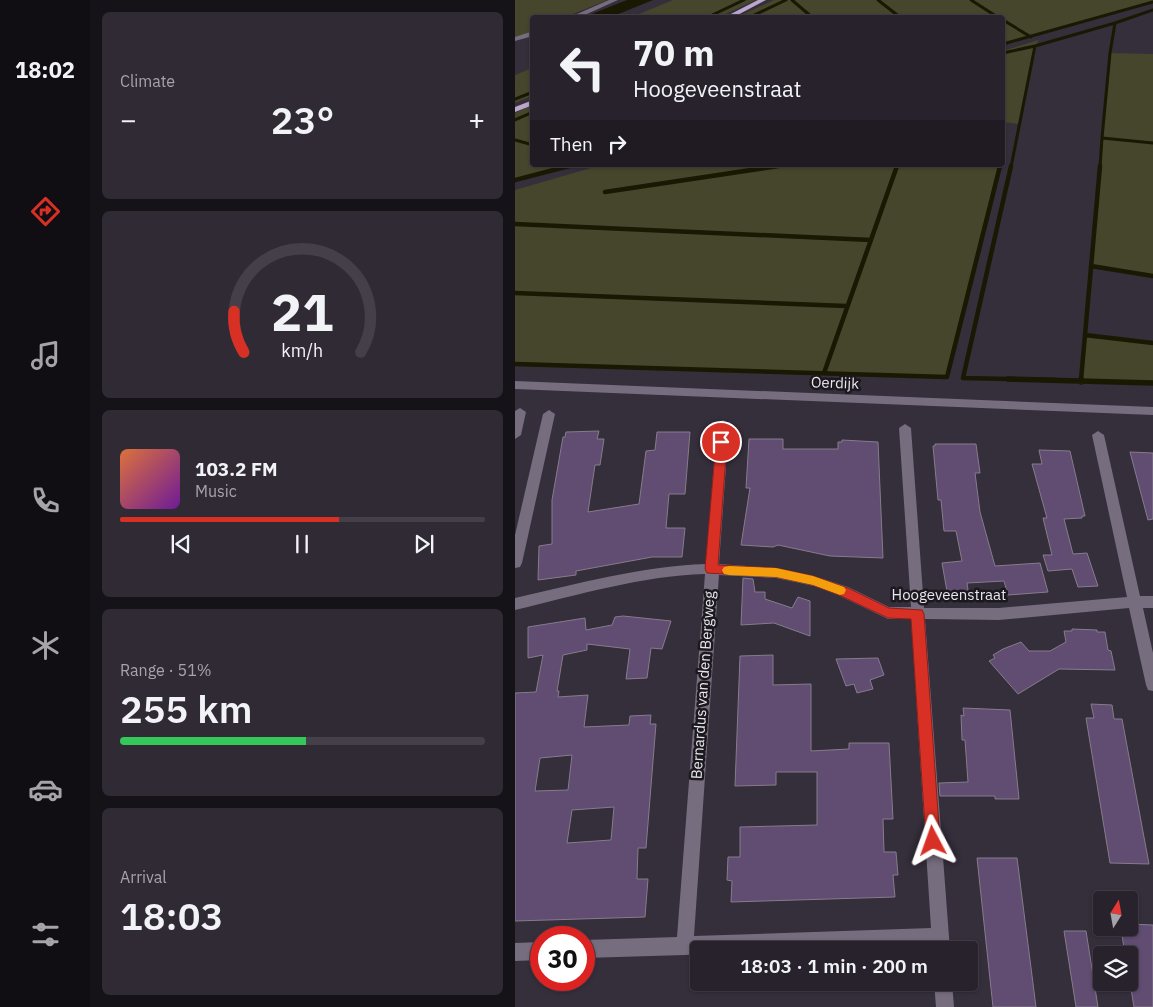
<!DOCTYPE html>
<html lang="en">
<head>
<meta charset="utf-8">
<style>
  body { margin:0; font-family:"IBM Plex Sans",sans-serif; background:#302a34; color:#f1f3f6; height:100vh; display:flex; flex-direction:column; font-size:19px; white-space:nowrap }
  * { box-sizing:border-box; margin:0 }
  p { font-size:16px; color:#a5a4a9 }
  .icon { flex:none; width:28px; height:28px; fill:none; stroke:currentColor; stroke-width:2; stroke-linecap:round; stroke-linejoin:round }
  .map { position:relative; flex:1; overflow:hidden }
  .panel { display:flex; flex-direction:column; gap:12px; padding:12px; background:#161318; width:425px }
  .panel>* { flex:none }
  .guide { position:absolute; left:15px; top:15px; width:475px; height:152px; border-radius:5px; box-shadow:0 1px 4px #0004,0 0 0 1px #443f48; background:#28222c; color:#f1f3f6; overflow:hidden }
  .needle { width:32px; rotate:11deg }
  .buttons { position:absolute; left:578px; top:891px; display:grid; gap:10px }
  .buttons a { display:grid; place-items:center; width:45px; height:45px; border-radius:5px; background:#28222c; box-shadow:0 1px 4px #0004,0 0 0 1px #443f48; font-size:25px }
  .speed { position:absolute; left:15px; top:926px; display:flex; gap:10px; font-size:25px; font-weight:700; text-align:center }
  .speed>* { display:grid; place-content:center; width:65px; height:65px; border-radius:50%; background:#28222c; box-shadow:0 1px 4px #0004,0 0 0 1px #443f48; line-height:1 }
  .speed .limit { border:8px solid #d22; background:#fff; color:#111 }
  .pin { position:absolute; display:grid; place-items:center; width:42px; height:42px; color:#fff; margin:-21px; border:2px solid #fff; border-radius:50%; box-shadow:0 1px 5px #0007 }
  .me { position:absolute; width:55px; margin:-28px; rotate:356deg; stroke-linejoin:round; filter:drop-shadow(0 0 4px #0008) }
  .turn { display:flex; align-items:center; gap:18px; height:105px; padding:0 20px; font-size:22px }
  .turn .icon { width:65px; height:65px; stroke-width:2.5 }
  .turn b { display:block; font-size:35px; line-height:42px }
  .then { display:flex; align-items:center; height:48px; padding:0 20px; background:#0003; gap:10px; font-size:19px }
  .big { font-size:38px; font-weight:600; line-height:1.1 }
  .panel .tile { flex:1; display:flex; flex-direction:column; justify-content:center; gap:8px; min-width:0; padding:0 18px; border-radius:8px; background:#302a34 }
  .panel .dial { align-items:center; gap:0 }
  .dial svg { height:130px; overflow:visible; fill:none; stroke:#443f48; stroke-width:7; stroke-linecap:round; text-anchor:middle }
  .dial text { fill:#f1f3f6; stroke:none }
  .song { display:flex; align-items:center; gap:15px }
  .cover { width:60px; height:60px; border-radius:8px; background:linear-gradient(135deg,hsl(20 70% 55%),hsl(280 70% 35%)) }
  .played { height:5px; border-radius:2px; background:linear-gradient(90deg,#d93025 60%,#443f48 60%) }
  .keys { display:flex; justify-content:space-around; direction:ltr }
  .heat { display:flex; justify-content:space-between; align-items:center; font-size:28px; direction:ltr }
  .charge { height:8px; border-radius:4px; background:linear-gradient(90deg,#34c759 51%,#443f48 0) }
  .trip { position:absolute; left:175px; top:941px; width:288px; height:50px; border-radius:5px; background:#28222c; box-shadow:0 1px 4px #0004,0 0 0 1px #443f48; font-weight:600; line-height:50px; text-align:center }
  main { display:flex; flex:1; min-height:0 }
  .menu { display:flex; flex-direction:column; width:90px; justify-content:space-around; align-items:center; background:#100e12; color:#a5a4a9 }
  .menu .icon { width:35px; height:35px }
  .menu .on { color:#d93025 }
  .menu b { font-size:22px; color:#f1f3f6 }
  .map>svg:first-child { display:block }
  .green { fill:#45462b }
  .water { fill:#191903 }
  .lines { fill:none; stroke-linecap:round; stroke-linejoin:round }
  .stream-far2 { stroke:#191903; stroke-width:3 }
  .stream-far1 { stroke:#191903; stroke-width:4.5 }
  .stream { stroke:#191903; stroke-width:5.5 }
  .building { fill:#614c72; stroke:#857c8c; fill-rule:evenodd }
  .minor { fill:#766d7f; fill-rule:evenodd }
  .major { fill:#bba7cc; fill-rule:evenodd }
  .route { fill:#d93025; stroke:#8d1f18 }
  .slow { fill:#f59e0b }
  .labels { text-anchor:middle; stroke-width:5; stroke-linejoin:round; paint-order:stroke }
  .street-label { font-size:15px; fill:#eae5ee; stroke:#1b181e }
</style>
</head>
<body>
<main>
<nav class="menu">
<b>18:02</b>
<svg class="icon on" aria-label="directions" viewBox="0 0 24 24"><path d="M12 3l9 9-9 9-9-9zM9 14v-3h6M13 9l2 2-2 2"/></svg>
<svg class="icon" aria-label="music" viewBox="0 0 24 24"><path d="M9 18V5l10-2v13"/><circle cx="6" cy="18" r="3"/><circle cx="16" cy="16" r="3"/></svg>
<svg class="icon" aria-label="phone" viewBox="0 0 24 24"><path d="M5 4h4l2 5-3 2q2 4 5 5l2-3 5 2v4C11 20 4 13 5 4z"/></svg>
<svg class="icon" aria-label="climate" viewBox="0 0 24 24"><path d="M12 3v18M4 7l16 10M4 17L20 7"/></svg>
<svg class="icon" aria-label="car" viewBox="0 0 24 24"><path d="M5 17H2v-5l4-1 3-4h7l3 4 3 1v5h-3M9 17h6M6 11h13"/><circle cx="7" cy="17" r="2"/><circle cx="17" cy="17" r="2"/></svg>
<svg class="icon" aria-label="filters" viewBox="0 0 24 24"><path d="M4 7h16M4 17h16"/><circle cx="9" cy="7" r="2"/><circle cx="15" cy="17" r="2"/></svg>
</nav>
<section class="panel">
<div class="tile"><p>Climate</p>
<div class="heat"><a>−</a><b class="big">23°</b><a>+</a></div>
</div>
<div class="tile dial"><svg viewBox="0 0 100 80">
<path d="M14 69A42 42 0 1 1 86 69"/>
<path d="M14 69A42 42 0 0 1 8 44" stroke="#d93025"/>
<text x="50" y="56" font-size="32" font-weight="700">21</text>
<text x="50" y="72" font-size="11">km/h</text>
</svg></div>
<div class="tile">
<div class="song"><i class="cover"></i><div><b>103.2 FM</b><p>Music</p></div></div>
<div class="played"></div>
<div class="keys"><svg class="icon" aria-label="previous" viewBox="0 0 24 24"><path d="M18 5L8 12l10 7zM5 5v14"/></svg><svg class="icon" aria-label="pause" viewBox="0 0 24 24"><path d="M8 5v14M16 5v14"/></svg><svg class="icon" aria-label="next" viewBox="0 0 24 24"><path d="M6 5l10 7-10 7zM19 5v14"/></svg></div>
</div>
<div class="tile"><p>Range · 51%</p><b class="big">255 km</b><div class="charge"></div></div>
<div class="tile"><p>Arrival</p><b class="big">18:03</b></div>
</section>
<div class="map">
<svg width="638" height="1007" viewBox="0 0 638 1007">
  <rect width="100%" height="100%" fill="#352e3b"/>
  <path class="green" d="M0 0H93L50 17 18 18 17 31 0 38Z
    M158 0H241L204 17H117Z
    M259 0H638V3L488 45V18L222 17Z
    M523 40 504 124 488 122V51Z
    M595 53 638 54V276L576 266Z
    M17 68V96L0 103V75Z
    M17 105 18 165H62L0 182V113Z
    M86 165H485L432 377 0 364V190Z
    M570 335 638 343V385L566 382Z"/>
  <path class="water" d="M112 0H138L96 17H69Z"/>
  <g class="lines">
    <path class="stream-far2" d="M277 0 298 18
      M363 0 386 18
      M456 0 484 18
      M191 18 229 0
      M233 18 271 0
      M488 20 516 37
      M488 44 638 2
      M488 53 520 46
      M0 99 18 92
      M0 120 18 112
      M587 138 595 53 600 23 638 10
      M0 140 18 145
      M477 165 485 167
      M49 167 56 165
      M255 167 267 165
      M381 167 382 165
      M496 167 520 46 600 23
      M585 167 587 138 638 143"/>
    <path class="stream-far1" d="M496 166 448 378 540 380
      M0 180 54 166
      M90 192 263 166
      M0 224 356 240
      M576 266 638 276
      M0 293 331 306
      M570 335 638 343
      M0 364 432 377 485 166H482
      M309 373 382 166
      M566 380 585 166"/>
    <path class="stream" d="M493 379 638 383
      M566 382V379"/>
  </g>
  <path class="building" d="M84 431 82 439H89L85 465H80L73 512 124 504 131 451 140 450 142 432H175L170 494H154L151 528H170L167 557H137L61 571V575L23 580 24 546 37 544V500L48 437H50L51 432Z
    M234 439H268V449H323V442H327V440L363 442 368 558 315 556 263 545 258 547 226 545 235 488H231Z
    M420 444H461L465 473H460L465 512 480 566 525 563 533 592 493 595 489 581 452 583 454 596 433 597 427 563 447 561 441 531H429L426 500H423L418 446H420Z
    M524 450 555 451 570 516H567V518L549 519 558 554 572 553 583 586 563 587 557 569 533 571 528 555H537L528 518H532L517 464H527Z
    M615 452 638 453V519L633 520Z
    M228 578 238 579 240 592H250V599L277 608 283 597 295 601V636L259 623 226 625Z
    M108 616 156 621 147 649 136 648 132 678 111 679 115 649 72 644V650L48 655 42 691H44L43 697 73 695 69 727 114 725 115 716 136 715 135 724H141L131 848H123L122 879H133L130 917 0 921V693L21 692 28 655 13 658V627L70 618 71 630 97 625 100 617ZM57 755 53 790 20 791 25 758ZM99 807 96 840 52 843 57 810Z
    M557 629 582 630V632H590L593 650 596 651 600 670 544 669 503 694 474 661 480 658 478 655 488 649 506 642 514 651H535L551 642 549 631H557Z
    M258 655V685L296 684V751L334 749V743H374L378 819H368L369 852H381L383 875H378L380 897 216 902 217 881 212 880 213 857H225V827L302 825V772H261V785L220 786 225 656Z
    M363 658 369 675 355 680 358 689 342 693 339 684 331 686 321 659Z
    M576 704 597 705 599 719H607L634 864 595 863 571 718H579Z
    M448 708 495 710 504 799H480V796H425L424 783 453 782 450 740H447L446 715 449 716Z
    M462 858H502L521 1007H478Z
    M614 924 638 925V1007H619L614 977V955H610L606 928H614Z
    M549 931H571L583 1007H561Z"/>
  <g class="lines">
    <path class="minor" d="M94 0H103L63 18H53Z
      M18 31V36L0 41V37Z
      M0 381 638 407V415L0 389Z
      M5 408 11 412 6 435 0 439V411Z
      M34 410 40 414 7 563 5 567 0 568V535L28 414Z
      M208 420 214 424 204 564 261 568 299 576 333 587 374 607H396L384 428 390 424 396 428 409 608H484L612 597 577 435 583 431 589 435 625 596H638V608H628L638 653V691L633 690 631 685 614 608 484 620 410 619 435 950H417V945L282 950H184V954L170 955 69 958V940L162 937 190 574C126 576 63 595 0 610V598C63 584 126 566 191 564L202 424ZM204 575 261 578 299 586 323 595 373 619H396L416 928 179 936Z
      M26 942V960L0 961V943Z
      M419 982H437L439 1007H421Z"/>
    <path class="major" d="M243 0H251L217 18H208Z
      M18 100V105L0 112V107Z"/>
  </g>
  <path class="route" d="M206 438 212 442 203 565 261 568 298 576 333 588 374 608 407 610 409 614 425 841 423 846 418 848 413 846 411 841 396 619 373 618 324 595 298 585 261 577 192 573 190 569 201 442Z"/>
  <path class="slow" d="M214 566 261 568 298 576 329 587 331 590 329 594 325 595 298 585 261 577 214 575 209 574 207 570 209 567Z"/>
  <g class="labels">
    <g class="street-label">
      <text transform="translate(320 383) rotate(2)" y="5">Oerdijk</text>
      <text x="434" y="600">Hoogeveenstraat</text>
      <text transform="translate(188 685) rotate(-86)" y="5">Bernardus van den Bergweg</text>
    </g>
  </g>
</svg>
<div class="buttons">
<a><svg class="needle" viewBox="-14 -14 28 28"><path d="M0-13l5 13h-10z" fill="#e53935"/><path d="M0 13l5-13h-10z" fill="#a5a4a9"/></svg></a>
<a><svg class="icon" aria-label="layers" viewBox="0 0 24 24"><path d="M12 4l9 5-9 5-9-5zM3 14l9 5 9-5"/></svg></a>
</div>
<div class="speed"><div class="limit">30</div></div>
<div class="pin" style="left:206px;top:442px;background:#d93025"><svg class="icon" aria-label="arrive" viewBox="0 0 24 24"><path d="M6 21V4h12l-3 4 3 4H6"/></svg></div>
<svg class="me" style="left:418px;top:841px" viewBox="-20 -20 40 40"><path d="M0-17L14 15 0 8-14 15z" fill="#d93025" stroke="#fff" stroke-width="4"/></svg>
<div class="trip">18:03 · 1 min · 200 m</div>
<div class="guide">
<div class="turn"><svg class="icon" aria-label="left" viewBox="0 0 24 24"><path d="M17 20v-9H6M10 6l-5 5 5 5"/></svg><div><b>70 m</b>Hoogeveenstraat</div></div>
<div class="then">Then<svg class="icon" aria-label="right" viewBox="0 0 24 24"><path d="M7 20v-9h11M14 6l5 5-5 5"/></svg></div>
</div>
</div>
</main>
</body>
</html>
